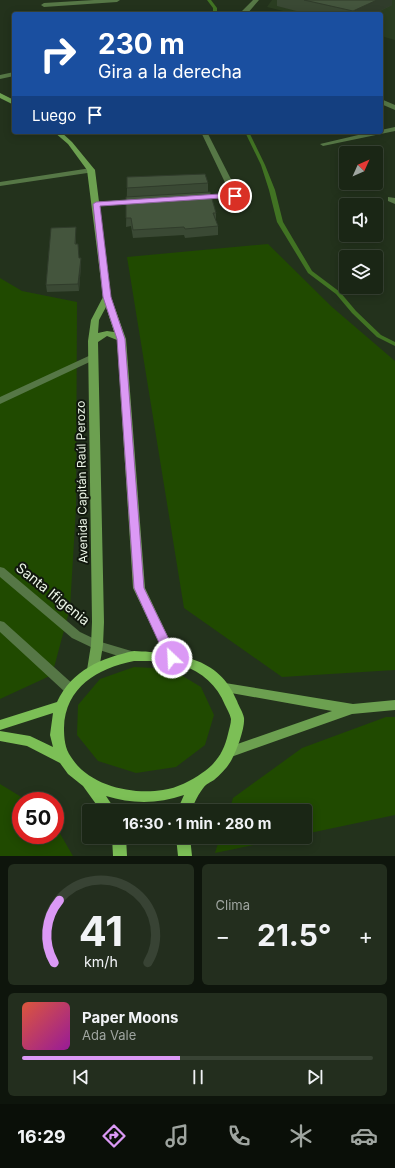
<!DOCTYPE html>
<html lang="es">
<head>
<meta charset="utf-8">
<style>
  body { margin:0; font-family:Inter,sans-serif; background:#232e1e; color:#f1f3f6; height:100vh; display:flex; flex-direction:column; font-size:15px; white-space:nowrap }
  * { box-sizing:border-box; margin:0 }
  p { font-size:13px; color:#9fa5a0 }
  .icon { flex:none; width:22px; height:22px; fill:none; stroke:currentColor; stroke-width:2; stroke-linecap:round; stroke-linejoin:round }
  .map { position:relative; height:856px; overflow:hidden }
  .drawer { display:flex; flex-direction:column; gap:8px; padding:8px; background:#0e150c; flex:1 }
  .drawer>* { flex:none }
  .banner { position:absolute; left:12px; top:12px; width:371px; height:122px; border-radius:4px; box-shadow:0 2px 10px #0003,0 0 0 1px #384334; background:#1a4fa0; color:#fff; overflow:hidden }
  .needle { width:26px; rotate:45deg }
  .buttons { position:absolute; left:339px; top:146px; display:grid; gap:8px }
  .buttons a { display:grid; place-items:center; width:44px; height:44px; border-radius:4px; background:#1a2615; box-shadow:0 2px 10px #0003,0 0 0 1px #384334; font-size:20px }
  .speed { position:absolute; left:12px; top:792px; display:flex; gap:8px; font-size:20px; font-weight:700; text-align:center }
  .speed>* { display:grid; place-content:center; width:52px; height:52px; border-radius:50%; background:#1a2615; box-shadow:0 2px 10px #0003,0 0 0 1px #384334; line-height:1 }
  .speed .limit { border:6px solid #d22; background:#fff; color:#111 }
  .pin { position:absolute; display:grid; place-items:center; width:34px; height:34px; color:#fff; margin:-17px; border:2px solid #fff; border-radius:50%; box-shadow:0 1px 4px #0007 }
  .me { position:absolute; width:44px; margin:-22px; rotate:335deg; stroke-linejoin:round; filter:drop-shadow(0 0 3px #0008) }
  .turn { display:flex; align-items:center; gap:14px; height:84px; padding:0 20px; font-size:18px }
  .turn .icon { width:52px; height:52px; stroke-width:2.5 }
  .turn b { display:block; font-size:28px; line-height:34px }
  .then { display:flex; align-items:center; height:38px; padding:0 20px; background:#0003; gap:8px; font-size:15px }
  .big { font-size:30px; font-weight:700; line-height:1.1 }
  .drawer .widget { flex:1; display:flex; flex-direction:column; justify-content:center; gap:6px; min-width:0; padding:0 14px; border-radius:6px; background:#232e1e }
  .drawer .dial { align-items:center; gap:0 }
  .dial svg { height:104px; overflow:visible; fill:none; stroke:#384334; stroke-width:7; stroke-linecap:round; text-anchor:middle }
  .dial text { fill:#f1f3f6; stroke:none }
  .song { display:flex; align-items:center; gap:12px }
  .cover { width:48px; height:48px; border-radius:6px; background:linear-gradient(135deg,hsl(10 70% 55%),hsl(300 70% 35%)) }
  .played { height:4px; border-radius:2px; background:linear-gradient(90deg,#db99f5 45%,#384334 45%) }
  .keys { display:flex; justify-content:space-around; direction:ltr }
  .heat { display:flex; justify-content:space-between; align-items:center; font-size:22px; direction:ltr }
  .drawer .tiles { flex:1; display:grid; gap:8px; grid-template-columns:1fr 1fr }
  .widget:last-child { grid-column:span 2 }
  .trip { position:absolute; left:82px; top:804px; width:230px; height:40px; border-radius:4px; background:#1a2615; box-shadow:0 2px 10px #0003,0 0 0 1px #384334; font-weight:700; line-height:40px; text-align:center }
  .tab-bar { display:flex; height:64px; justify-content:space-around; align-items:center; background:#0a0f08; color:#9fa5a0 }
  .tab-bar .icon { width:28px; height:28px }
  .tab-bar .active { color:#db99f5 }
  .tab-bar b { font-size:18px; color:#f1f3f6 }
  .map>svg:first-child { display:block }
  .built { fill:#2a3d21 }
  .green { fill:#204a00 }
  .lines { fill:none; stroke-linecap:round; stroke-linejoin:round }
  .stream { fill:#417323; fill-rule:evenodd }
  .service { fill:#567746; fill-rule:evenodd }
  .minor { fill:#567746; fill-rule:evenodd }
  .secondary { fill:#6ca050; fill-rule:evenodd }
  .primary { fill:#7cbf56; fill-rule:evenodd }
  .wall { fill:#3a4934 }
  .shaded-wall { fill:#303c2b }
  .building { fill:#44553d; stroke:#303c2b }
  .route { fill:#db99f5; stroke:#8e639f }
  .labels { text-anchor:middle; stroke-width:4; stroke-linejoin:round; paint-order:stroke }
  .street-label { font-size:12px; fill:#ecf6e7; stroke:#11180e }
  .near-street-label { font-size:14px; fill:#ecf6e7; stroke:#11180e }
</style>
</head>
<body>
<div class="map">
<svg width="395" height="856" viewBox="0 0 395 856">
  <rect width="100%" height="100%" fill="#23321c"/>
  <path class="built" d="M272 0H395V40L381 36V14H295L267 7Z"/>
  <path class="green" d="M268 244 332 307 395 361V670L282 677 184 608 127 257Z
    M0 278 22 291 77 302 76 508 70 608 52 675 0 699Z
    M134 667 171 669 201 687 214 715 205 745 176 767 136 773 98 761 77 735 78 705 100 679Z
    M386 717H395V815L305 834V811H229L233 798 302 748Z
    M0 784 28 801H21V835H55V825L73 856H0Z
    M220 837H292L215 853Z"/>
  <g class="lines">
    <path class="stream" d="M207 0H211L217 8V14H213V8Z
      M245 132H249L265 165 275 190 283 222 312 271 340 292 356 311 381 335 395 342V346L377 337 352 313 336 294 308 273 277 222 269 190 261 165Z"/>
    <path class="service" d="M395 127V131L323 146 320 144 371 132H381V130Z
      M388 197 395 198V204L388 201Z
      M0 567 4 568 80 632 101 642 138 653 140 656 138 659 134 661 93 648 72 638 0 577Z
      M0 621 4 622 75 686 76 689 75 692 70 694 65 692 0 632Z"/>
    <path class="minor" d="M94 0H120L117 2 44 7 41 5 44 3Z
      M253 0H259L247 14H241V12Z
      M14 72V76L0 79V75Z
      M381 99 395 105V110L381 104Z
      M201 132H207L239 195 238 197 198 200 194 198 198 196 230 193Z
      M91 168 95 170 94 172 0 186V182Z
      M140 199H143V203L96 206 92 204 96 202Z
      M93 354 96 355 98 357 96 359 0 404V397Z"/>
    <path class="secondary" d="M0 93 14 100V105L0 98Z
      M54 132H61L72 142 95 170 111 297 126 339 145 588 178 658 176 661 172 663 168 661 133 588 117 340 107 336 98 342 104 622 103 645 99 670 97 673 93 675 89 673 87 670 91 645 92 622 88 341 91 320 103 297 87 170 68 144ZM106 307 114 332 107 331 98 333 99 320Z
      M225 683 353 704 395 700V710L352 714 231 757 226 756 224 752 226 748 332 711 220 691 219 688 220 685Z"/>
    <path class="primary" d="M134 651C176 653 219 656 237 701 239 707 243 712 244 718 245 728 237 750 232 759 228 767 221 774 214 780 211 782 206 784 204 787 199 793 194 803 191 811H177L184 795C158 804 132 804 106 796L116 811H101L83 786 68 774 60 763 27 746 0 741V731L30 736 53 747 50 735 53 713 0 730V720L57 702C72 670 101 658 134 651ZM134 661C150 661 167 660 182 665 202 672 217 685 225 705 227 709 230 714 231 719 231 724 229 729 228 734 224 751 217 763 202 773 191 781 177 788 163 790 132 795 89 786 71 757 65 749 64 738 64 728 65 687 98 668 134 661Z
      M112 837H126L127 856H113Z
      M176 837H190L192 856H178Z"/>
  </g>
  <path class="wall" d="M277 0H392V5L374 14H308L277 6Z
    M208 183V192L216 213V221L218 226V235L185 238 184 235 133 238 131 226 126 227 127 188Z
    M76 234V244L79 258 81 265 79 291 47 292 46 285Z"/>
  <path class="shaded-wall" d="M377 0H392V5L374 14H353V11Z
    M81 258V265L79 291 78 284Z"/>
  <path class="building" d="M304 0H377L353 11Z
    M205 174 208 183 127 188V177Z
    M210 192 216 213H213L218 226 185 229 184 227 133 230 131 218H126V197Z
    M76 227 75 244H78L79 258H81L78 284 46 285 51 228Z"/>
  <path class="route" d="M235 193 237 194V197L100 206 111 297 125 339 144 588 178 658 172 662 166 658 134 588 117 339 103 297 93 204 96 202Z"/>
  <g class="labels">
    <g class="street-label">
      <text transform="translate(82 482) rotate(-91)" y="4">Avenida Capitán Raúl Perozo</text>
    </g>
    <g class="near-street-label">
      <text transform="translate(53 594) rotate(39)" y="5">Santa Ifigenia</text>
    </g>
  </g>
</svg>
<div class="buttons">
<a><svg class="needle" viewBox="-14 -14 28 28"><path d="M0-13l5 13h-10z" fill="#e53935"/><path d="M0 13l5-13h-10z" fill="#9fa5a0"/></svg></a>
<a><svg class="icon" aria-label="sound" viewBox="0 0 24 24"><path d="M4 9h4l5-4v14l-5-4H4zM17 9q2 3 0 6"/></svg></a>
<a><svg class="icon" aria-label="layers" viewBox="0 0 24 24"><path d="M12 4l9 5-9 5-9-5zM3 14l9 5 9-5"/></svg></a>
</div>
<div class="speed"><div class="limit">50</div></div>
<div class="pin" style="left:235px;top:196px;background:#d93025"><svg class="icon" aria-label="arrive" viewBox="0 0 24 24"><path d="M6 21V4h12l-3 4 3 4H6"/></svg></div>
<svg class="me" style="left:172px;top:658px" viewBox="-20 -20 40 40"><circle r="17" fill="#db99f5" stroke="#fff" stroke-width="3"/><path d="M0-11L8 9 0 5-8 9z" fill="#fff"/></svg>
<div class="trip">16:30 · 1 min · 280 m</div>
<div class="banner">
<div class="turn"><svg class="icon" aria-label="right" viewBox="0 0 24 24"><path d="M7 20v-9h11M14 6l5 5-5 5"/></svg><div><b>230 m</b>Gira a la derecha</div></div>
<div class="then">Luego<svg class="icon" aria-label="arrive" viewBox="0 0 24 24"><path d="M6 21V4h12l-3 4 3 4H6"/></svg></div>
</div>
</div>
<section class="drawer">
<div class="tiles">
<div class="widget dial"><svg viewBox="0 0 100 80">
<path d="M14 69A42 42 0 1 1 86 69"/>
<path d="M14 69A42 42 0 0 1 18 21" stroke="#db99f5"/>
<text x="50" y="56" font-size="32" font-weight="700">41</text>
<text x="50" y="72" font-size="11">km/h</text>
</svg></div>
<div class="widget"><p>Clima</p>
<div class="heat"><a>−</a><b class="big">21.5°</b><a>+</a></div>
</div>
<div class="widget">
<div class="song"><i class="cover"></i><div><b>Paper Moons</b><p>Ada Vale</p></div></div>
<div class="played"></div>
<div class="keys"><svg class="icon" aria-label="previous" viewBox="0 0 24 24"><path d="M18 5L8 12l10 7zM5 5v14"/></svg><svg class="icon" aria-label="pause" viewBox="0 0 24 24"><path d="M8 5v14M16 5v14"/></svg><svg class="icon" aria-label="next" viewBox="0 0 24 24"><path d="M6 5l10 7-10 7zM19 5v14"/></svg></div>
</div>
</div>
</section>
<nav class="tab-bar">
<b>16:29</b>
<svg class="icon active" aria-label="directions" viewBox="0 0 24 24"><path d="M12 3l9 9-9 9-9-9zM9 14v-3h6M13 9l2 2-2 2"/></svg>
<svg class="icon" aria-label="music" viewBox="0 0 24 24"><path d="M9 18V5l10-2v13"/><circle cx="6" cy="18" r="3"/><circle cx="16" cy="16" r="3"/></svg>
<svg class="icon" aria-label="phone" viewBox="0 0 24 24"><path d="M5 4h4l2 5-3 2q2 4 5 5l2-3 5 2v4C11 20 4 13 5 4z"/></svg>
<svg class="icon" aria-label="climate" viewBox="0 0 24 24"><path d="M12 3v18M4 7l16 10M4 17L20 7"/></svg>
<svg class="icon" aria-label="car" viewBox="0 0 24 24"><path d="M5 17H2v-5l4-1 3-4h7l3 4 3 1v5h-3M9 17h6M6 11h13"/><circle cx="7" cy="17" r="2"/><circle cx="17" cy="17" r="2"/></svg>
</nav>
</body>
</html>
